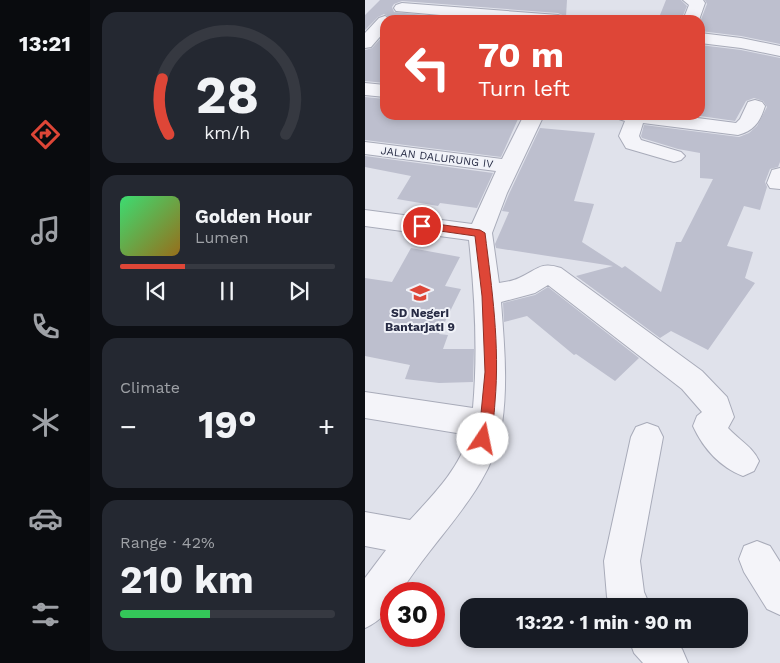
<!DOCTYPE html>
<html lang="en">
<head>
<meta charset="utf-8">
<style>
  body { margin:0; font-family:"Work Sans",sans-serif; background:#242831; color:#f1f3f6; height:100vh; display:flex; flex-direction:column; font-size:19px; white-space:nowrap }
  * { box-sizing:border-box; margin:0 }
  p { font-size:16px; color:#9ea1a6 }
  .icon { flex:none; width:28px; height:28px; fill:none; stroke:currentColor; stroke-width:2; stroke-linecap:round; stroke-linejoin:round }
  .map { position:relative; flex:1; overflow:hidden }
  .side { display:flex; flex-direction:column; gap:12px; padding:12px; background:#0d0f14; width:275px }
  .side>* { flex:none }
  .hud { position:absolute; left:15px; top:15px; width:325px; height:105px; border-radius:15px; box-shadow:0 2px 8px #0003; background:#de4637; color:#fff; overflow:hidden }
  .speed { position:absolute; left:15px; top:582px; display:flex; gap:10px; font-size:25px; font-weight:700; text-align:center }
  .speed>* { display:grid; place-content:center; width:65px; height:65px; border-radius:50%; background:#171b24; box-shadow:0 2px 8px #0003; line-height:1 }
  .speed .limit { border:8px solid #d22; background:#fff; color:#111 }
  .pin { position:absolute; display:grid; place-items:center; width:42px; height:42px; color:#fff; margin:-21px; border:2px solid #fff; border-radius:50%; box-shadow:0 1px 5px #0007 }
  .me { position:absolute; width:55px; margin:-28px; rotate:11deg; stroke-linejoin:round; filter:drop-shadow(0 0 4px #0008) }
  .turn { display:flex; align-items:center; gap:18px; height:105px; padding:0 15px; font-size:22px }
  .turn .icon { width:65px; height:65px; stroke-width:2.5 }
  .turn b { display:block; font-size:35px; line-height:42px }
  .big { font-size:38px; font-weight:700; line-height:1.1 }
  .side .card { flex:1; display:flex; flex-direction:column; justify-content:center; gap:8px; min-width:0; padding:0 18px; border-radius:15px; background:#242831 }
  .side .dial { align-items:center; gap:0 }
  .dial svg { height:130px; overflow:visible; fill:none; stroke:#363941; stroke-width:7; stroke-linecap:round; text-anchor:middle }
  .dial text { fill:#f1f3f6; stroke:none }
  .song { display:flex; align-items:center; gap:15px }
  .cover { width:60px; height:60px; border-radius:8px; background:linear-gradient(135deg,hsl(140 70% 55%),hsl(40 70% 35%)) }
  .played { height:5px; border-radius:2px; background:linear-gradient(90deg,#de4637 30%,#363941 30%) }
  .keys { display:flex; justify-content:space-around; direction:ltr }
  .heat { display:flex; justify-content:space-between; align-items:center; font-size:28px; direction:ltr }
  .charge { height:8px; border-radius:4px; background:linear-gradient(90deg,#34c759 42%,#363941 0) }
  .trip { position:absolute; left:95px; top:598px; width:288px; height:50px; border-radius:15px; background:#171b24; box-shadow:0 2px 8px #0003; font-weight:700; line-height:50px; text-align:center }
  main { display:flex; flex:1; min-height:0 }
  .tabs { display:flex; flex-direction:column; width:90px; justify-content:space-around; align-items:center; background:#090b0e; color:#9ea1a6 }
  .tabs .icon { width:35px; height:35px }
  .tabs .selected { color:#de4637 }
  .tabs b { font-size:22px; color:#f1f3f6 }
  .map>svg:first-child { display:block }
  .building { fill:#bdbfce }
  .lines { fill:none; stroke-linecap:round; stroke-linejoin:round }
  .minor-casing { stroke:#a8abb9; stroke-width:2 }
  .minor { fill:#f4f4f9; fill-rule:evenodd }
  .route { fill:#de4637; stroke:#902e24 }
  .labels { text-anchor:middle; stroke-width:4; stroke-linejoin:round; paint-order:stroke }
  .far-street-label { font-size:11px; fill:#272b44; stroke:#f0f2f8 }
  .poi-label { font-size:12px; font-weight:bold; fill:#272b44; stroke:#f0f2f8 }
</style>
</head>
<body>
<main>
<nav class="tabs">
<b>13:21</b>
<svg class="icon selected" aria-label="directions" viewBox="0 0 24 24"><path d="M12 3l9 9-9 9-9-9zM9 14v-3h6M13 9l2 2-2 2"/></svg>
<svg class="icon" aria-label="music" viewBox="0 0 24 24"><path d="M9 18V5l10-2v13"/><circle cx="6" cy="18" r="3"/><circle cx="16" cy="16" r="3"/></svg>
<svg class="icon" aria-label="phone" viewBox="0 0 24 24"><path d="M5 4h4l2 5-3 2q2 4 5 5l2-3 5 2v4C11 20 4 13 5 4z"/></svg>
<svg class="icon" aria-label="climate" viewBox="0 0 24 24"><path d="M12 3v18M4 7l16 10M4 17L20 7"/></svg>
<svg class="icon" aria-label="car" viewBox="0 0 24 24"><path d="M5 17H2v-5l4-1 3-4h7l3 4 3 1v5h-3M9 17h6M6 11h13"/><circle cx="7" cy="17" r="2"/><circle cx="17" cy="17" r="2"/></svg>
<svg class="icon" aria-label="filters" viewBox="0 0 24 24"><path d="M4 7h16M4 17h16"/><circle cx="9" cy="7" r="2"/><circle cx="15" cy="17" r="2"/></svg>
</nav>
<section class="side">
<div class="card dial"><svg viewBox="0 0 100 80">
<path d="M14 69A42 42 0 1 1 86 69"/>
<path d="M14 69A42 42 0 0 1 10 35" stroke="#de4637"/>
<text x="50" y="56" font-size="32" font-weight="700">28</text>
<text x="50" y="72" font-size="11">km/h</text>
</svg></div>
<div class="card">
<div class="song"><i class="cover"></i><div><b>Golden Hour</b><p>Lumen</p></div></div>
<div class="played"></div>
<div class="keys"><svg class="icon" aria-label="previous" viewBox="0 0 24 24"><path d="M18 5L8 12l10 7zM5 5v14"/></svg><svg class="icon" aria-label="pause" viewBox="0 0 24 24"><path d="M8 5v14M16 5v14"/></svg><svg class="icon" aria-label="next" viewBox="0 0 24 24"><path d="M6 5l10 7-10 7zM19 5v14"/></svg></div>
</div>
<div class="card"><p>Climate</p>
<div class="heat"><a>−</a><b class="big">19°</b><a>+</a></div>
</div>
<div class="card"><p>Range · 42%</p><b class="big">210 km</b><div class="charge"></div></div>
</section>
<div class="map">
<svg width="415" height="663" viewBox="0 0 415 663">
  <rect width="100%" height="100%" fill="#e0e2eb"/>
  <path class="building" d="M15 0H202L201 17 193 13 37 1 29 4 27 7 29 12 110 20H29L19 14 13 17 0 30V15Z
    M301 0H316L322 6 316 20H293Z
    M340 0H415V44L376 36 335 31V22L342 4Z
    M20 34V83L0 81V50L7 48Z
    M335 45 376 50 415 58V162L413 167 405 169 400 182 402 187 395 210 379 206 362 246 388 252 380 278 390 283 343 350 306 331 295 338 211 276 248 266 131 248 130 244 144 212 137 211 144 194 175 128 230 133 209 201 229 204 217 242 257 268 260 266 296 292 311 242H316L348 179 335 178V153L313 149 277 138 276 136 279 125 374 137 384 133 392 126 402 107 398 101 389 98 381 101 370 121 335 116V75L340 49 335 48Z
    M0 97 20 99V115H113L153 119 136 157 0 140Z
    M0 156 128 173 112 208 75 203 73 206 32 199 46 176 0 167Z
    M46 248 95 257 80 286 96 289 74 334 83 335 78 349H109L108 382 74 383 40 379 45 365 0 356V278L27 282Z
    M183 287 274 358 250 381 211 354 209 355 162 316 139 322 138 303 170 295Z"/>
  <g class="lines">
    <defs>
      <path id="minor" d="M318 0H338L340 3 334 20H318L324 5Z
        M37 3 193 15 199 17 201 20H131L31 11 29 8 31 5Z
        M20 16 27 20H20V31L6 47 0 48V33L14 18Z
        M335 33 376 38 415 46V56L376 48 335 43Z
        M0 83 20 85V97L0 95Z
        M390 100 397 102 400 106C395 122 389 131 373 135L278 123 274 136 276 140 316 152 320 156 316 160 309 162 261 148 254 136 260 121 254 119 251 115H309L371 123 375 119 383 102Z
        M159 115H179L142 193 127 233 134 283C141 282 148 281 154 278 172 270 175 261 196 268L337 371 362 397 369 417 363 428C374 440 388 447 394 461L389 471 378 476C355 467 338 448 328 426L332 416 337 412 317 389 183 285 170 293 136 302C139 342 143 383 137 424 130 474 95 512 65 551 54 565 44 579 34 594H26C26 611 15 621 0 628V578L21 550 0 546V512L45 520C69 494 94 469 104 435L0 418V392L108 408C113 352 110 296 104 240L0 226V210L107 224 131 171 0 154V142L137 159Z
        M415 168V189L405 188 402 183 407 170Z
        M282 423 293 427 298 437 275 561 279 592 285 606H246L242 597 239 561 266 437 271 427Z
        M392 541 405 546 415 562V615L402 609 379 572 374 559 379 546Z
        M264 639H308L317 649 323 663H278L269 653Z"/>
    </defs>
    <use href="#minor" class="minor-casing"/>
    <use href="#minor" class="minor"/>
  </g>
  <path class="route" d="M57 222 115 230 120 233C127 289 135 345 130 402 129 416 128 430 122 443L118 445 113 443 111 439 115 424 120 372 117 296 110 236 54 228 52 226Z"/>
  <defs>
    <symbol id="school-bare" viewBox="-9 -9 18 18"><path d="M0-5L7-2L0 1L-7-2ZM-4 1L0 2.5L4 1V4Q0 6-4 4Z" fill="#de4637" stroke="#f0f2f8" stroke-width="2.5" paint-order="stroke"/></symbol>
  </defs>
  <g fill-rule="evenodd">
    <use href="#school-bare" x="41" y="279" width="28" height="28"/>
  </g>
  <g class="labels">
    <g class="far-street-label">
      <text transform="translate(72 157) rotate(7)" y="4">JALAN DALURUNG IV</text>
    </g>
    <g class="poi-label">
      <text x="55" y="317">SD Negeri<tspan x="55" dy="14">Bantarjati 9</tspan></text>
    </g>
  </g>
</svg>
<div class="speed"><div class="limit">30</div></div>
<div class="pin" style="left:57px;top:226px;background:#d93025"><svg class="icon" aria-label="arrive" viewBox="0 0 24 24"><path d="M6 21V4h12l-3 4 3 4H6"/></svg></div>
<svg class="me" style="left:118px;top:439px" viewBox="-20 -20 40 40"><circle r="19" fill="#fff"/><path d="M0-13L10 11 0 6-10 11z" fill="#de4637"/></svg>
<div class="trip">13:22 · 1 min · 90 m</div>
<div class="hud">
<div class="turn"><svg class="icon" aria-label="left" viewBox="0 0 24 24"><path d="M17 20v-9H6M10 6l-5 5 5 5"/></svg><div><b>70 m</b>Turn left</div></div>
</div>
</div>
</main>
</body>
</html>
